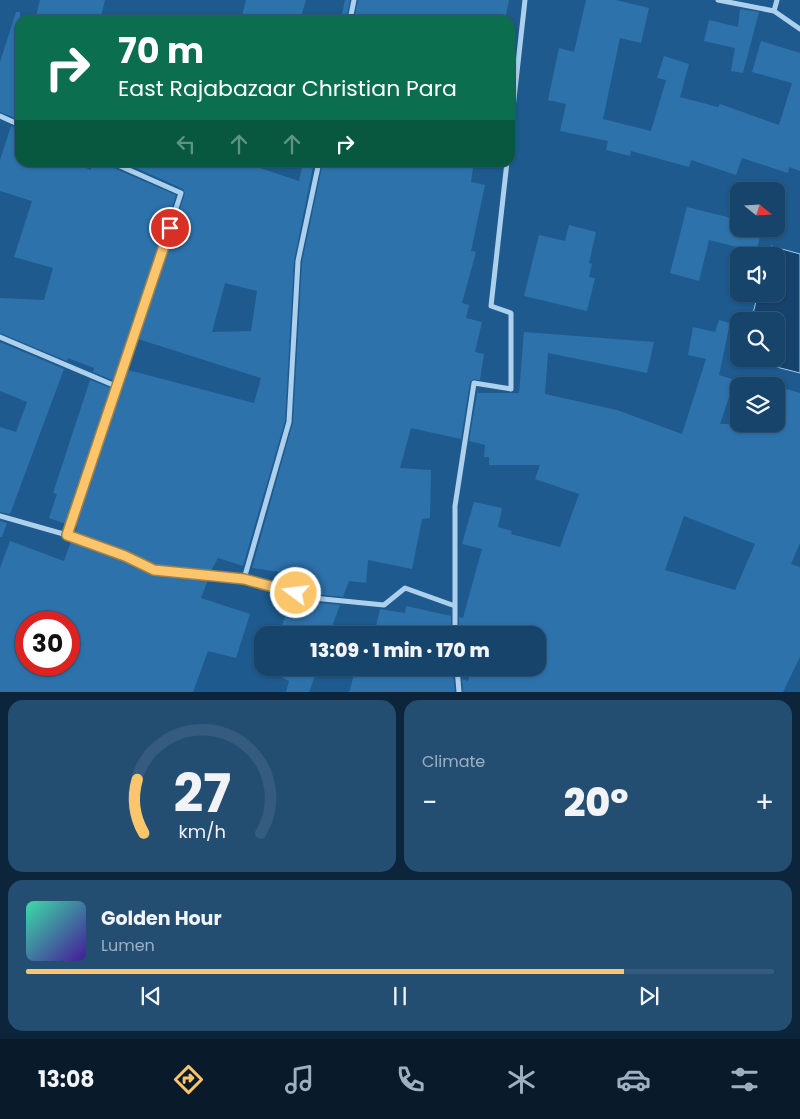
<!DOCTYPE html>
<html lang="en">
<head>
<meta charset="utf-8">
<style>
  body { margin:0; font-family:Poppins,sans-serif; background:#234e72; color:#f1f3f6; height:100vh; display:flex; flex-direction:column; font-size:19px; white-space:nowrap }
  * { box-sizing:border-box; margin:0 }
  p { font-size:16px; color:#9eb0c1 }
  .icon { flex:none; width:28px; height:28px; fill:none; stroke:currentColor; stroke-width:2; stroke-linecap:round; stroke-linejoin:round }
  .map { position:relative; height:692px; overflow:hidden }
  .details { display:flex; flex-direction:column; gap:8px; padding:8px; background:#0c253a; flex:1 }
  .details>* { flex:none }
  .top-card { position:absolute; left:15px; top:15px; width:500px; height:152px; border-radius:15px; box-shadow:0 1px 4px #0004,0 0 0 1px #355c7e; background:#0b6e4f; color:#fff; overflow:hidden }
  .needle { width:32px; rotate:108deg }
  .fabs { position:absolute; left:730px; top:182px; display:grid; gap:10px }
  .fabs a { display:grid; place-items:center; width:55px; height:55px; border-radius:10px; background:#16446a; box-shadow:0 1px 4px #0004,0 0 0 1px #355c7e; font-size:25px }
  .speed { position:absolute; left:15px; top:611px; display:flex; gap:10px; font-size:25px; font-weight:700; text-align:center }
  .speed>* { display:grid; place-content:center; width:65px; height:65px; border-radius:50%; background:#16446a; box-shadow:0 1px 4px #0004,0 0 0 1px #355c7e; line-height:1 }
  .speed .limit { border:8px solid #d22; background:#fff; color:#111 }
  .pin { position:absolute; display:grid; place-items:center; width:42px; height:42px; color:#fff; margin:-21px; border:2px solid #fff; border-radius:50%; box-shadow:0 1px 5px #0007 }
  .me { position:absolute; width:55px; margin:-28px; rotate:285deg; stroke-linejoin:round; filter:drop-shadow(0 0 4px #0008) }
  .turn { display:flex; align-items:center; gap:18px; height:105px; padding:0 20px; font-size:22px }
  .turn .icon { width:65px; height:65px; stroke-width:2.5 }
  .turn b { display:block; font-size:35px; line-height:42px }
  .lanes { display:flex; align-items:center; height:48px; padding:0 20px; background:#0003; justify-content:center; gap:25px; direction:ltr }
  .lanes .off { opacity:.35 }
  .big { font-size:38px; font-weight:800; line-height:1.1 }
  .details .widget { flex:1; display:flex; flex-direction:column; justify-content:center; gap:8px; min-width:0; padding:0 18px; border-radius:15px; background:#234e72 }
  .details .dial { align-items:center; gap:0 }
  .dial svg { height:130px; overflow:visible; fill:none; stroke:#355c7e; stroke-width:7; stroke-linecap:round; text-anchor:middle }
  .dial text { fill:#f1f3f6; stroke:none }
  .song { display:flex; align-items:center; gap:15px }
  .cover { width:60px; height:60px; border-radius:8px; background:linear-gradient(135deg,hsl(160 70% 55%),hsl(260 70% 35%)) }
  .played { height:5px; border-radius:2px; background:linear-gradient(90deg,#fbc56c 80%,#355c7e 80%) }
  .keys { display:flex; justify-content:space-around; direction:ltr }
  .heat { display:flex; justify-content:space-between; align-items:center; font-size:28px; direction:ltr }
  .details .tiles { flex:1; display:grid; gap:8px; grid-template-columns:1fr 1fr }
  .widget:last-child { grid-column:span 2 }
  .trip { position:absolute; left:254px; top:626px; width:292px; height:50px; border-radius:15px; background:#16446a; box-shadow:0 1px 4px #0004,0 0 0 1px #355c7e; font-weight:800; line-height:50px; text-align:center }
  .menu { display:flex; height:80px; justify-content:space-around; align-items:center; background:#091b2a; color:#9eb0c1 }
  .menu .icon { width:35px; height:35px }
  .menu .selected { color:#fbc56c }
  .menu b { font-size:22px; color:#f1f3f6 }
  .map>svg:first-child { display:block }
  .water { fill:#15436d; stroke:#a0ccee }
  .building { fill:#2e72ac; fill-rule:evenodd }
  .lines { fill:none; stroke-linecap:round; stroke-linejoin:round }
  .minor { stroke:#add0ed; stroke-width:5 }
  .route-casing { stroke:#a38046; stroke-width:12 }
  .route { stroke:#fbc56c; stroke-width:9 }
</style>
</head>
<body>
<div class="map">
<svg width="800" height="692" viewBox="0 0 800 692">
  <rect width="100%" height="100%" fill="#1e5a8e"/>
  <path class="water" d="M771 246 800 254V373L745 359H776V321H751L758 294H776V256H768Z"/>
  <path class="building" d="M40 0H105L100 20H35Z
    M246 0H306L300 20H241Z
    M345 0H350L346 20H341Z
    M358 0H509L505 20H354Z
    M586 0H616L649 8 641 43 620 38 603 119 651 131 666 80 657 78 664 56 689 64 680 97 718 107 720 104 779 125 792 83 752 72 761 41 800 53V171L789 167 788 173 742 158 736 175 691 160 689 167 631 151 630 156 606 150 608 141 560 131 566 104 548 100 559 48 574 52Z
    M740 9 759 12 743 73 731 71 735 48 704 41 709 20 738 27Z
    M16 12H20V120L0 112V62Z
    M11 126 20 129V162H70L91 170 92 162H107L109 166 176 195 115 381 93 372 94 368 68 358 67 361 0 333V298L44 300 53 268 14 257 32 201 0 191V160Z
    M123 162H258L257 167 299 181 303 162H314L294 261 285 421 243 566 218 558 211 571 155 566 126 552 75 533 77 527 75 526 128 370 254 403 261 378 138 339 185 193 183 189ZM225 283 257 291 251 331 212 332Z
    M323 162H474L471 182 485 185 471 251 476 252 462 303 469 305 466 318 482 322 475 352 484 354 480 380 473 379 470 382 461 439 411 428 400 468 431 470 430 518 422 519 412 569 368 560 366 583 349 581 343 597 314 594 296 589 301 575 252 568 293 422 302 262Z
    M687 207 739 220V229H762L756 252 709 240 699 281 670 273Z
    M569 225 596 232 589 263 592 264 589 277 595 278 587 311 524 296 539 235 565 241Z
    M719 320 730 323 719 375 735 380 720 424H776V386L800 393V543L791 564 800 567V657L783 692H463L462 679 468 681 472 668H538V635H459V617L463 618 482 549 462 544 474 502 502 508 498 527 512 531 511 534 560 547 579 494 535 479 540 465H489V457H484L485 445 469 441 478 388V393H519L524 332 654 342 647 373 548 353 545 394 617 410 682 434 706 359 688 355 693 327 715 332ZM684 516 755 544 735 590 665 570Z
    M0 342 64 369 10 514 0 512V427L16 432 27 402 0 391Z
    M90 380 113 389 66 524 49 518 57 494 53 493Z
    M0 521 7 523 2 537H0Z
    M10 541 64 561 71 541 123 560 153 574 208 580 201 598 250 614 236 658 208 651 193 692H0V568ZM26 622H69V665H26Z
    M293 597 312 602 340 605 329 635H278Z
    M406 606 451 616V635H374L380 609 405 613Z
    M264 668H318L309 692H286L289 681Z
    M356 668H424L453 676 455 692H349Z"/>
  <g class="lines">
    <path class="minor" d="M718 0 774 11 800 29
      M774 11 777 0
      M350 20 354 0
      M0 116 20 125
      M510 135 525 0
      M0 337 118 387 181 193 111 162
      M0 516 67 535 125 556 154 570 244 579 313 598 384 605 405 588 455 606
      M67 535 118 387
      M244 579 289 422 298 261 319 162
      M455 635V506L474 383 511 389V313L491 306 507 162
      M457 668 459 692"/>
  </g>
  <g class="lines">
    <defs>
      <path id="route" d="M170 228 67 535 125 556 154 570 244 579 296 593"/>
    </defs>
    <use href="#route" class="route-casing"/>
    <use href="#route" class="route"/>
  </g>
</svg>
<div class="fabs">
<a><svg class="needle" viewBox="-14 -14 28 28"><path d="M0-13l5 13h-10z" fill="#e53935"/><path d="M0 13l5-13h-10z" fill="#9eb0c1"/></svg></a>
<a><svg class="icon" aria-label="sound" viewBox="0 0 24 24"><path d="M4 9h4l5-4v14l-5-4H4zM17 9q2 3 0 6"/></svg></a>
<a><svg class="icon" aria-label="search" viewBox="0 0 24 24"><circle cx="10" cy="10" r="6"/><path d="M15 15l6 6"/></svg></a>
<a><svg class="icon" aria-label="layers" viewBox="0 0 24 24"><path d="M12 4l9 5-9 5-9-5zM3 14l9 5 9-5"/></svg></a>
</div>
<div class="speed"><div class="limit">30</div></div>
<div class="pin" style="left:170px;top:228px;background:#d93025"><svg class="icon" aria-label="arrive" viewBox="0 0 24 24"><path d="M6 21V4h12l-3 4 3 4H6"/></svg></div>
<svg class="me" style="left:296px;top:593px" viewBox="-20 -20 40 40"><circle r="17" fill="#fbc56c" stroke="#fff" stroke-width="3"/><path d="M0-11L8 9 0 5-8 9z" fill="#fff"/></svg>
<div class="trip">13:09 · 1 min · 170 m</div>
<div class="top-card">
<div class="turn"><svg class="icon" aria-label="right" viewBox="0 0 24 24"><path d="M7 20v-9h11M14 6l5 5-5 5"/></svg><div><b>70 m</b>East Rajabazaar Christian Para</div></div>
<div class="lanes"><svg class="icon off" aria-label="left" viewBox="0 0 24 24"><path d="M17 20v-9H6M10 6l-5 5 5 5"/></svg><svg class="icon off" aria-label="ahead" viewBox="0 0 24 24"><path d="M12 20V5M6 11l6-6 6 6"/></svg><svg class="icon off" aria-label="ahead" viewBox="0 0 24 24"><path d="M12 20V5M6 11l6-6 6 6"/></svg><svg class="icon" aria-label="right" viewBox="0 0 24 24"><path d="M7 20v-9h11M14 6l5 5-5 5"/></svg></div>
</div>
</div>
<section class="details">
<div class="tiles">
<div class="widget dial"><svg viewBox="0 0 100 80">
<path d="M14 69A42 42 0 1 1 86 69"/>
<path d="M14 69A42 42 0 0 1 10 36" stroke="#fbc56c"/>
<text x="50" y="56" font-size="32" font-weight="700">27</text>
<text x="50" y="72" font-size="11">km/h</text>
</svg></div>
<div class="widget"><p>Climate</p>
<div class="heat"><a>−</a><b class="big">20°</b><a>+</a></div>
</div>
<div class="widget">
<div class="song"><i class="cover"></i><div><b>Golden Hour</b><p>Lumen</p></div></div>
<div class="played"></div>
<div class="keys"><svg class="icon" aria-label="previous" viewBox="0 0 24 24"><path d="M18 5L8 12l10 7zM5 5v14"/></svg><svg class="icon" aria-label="pause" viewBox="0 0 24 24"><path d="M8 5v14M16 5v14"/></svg><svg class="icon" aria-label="next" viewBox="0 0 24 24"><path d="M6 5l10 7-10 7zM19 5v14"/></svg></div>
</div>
</div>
</section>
<nav class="menu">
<b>13:08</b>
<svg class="icon selected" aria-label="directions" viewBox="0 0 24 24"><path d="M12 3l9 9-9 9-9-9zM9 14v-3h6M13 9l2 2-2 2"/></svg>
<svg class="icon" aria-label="music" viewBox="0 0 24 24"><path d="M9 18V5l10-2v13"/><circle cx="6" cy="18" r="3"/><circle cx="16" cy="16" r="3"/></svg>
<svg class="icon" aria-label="phone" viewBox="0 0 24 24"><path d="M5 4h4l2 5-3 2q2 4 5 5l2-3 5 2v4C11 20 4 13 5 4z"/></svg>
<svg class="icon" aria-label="climate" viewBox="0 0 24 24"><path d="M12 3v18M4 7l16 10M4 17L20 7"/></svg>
<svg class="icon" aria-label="car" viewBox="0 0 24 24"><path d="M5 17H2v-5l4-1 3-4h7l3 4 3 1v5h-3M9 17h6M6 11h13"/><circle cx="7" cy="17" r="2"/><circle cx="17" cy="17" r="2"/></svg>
<svg class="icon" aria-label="filters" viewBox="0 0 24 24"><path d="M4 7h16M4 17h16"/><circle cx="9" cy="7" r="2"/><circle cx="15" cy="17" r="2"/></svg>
</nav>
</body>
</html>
